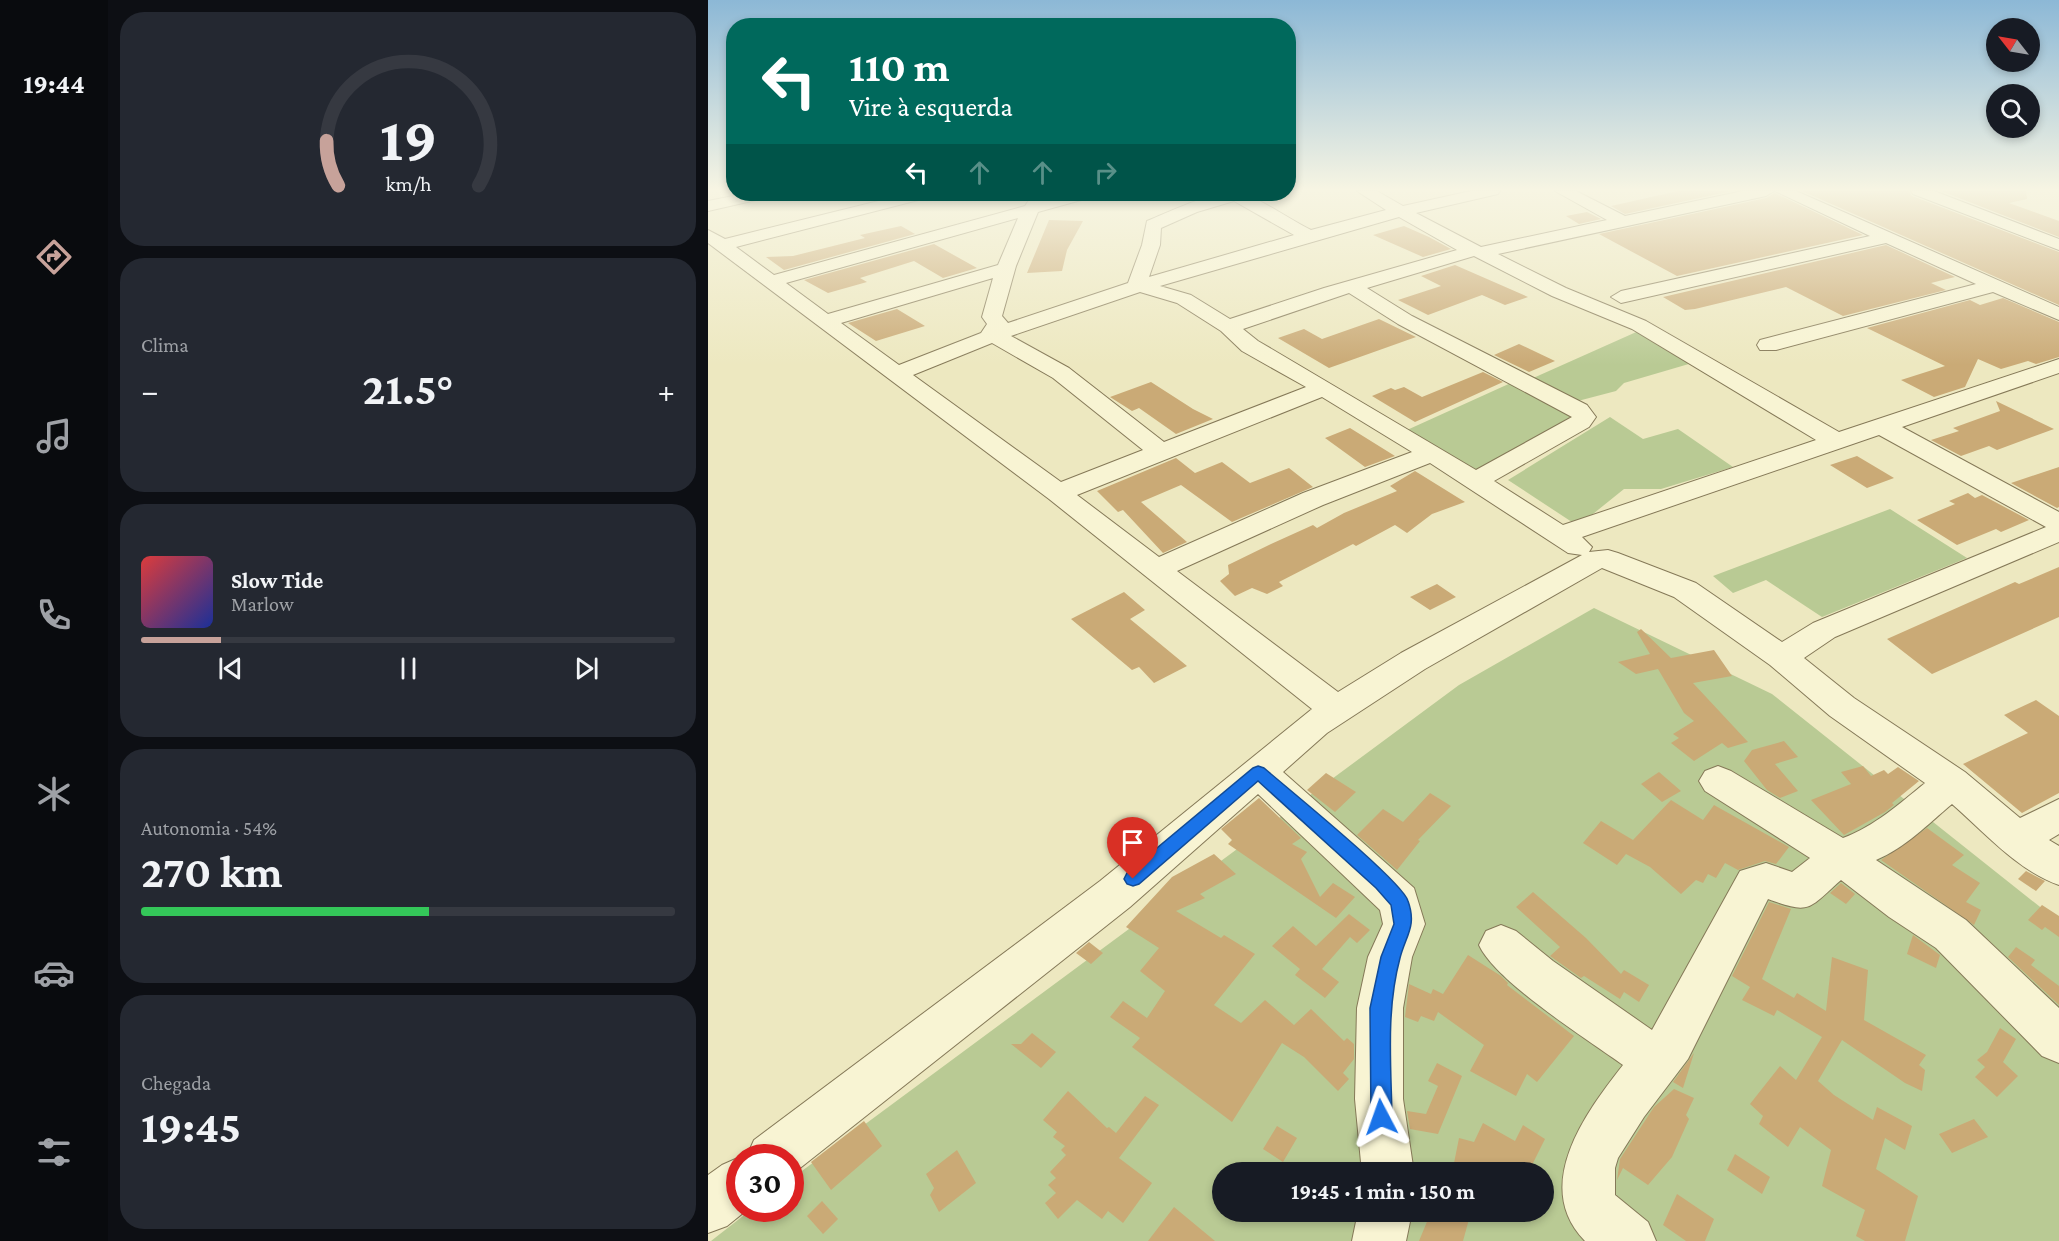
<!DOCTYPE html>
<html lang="pt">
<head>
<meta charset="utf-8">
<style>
  body { margin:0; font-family:"Crimson Pro",serif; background:#242831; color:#f1f3f6; height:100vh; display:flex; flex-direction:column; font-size:22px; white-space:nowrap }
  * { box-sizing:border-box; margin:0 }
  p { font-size:20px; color:#9ea1a6 }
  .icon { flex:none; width:33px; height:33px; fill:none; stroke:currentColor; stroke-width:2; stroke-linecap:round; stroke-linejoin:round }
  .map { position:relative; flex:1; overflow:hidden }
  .side { display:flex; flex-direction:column; gap:12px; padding:12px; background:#0d0f14; width:600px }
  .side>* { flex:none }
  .guide { position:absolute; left:18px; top:18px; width:570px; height:183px; border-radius:24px; box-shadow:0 3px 9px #0003; background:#00695c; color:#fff; overflow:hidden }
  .needle { width:39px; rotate:301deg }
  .tools { position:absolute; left:1278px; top:18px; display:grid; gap:12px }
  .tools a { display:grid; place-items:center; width:54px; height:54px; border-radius:50%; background:#171b24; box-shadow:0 3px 9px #0003; font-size:30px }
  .speed { position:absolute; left:18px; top:1144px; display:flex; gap:12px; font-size:30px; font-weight:700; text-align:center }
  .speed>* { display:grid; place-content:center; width:78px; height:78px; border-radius:50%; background:#171b24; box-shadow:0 3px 9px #0003; line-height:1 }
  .speed .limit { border:9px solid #d22; background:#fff; color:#111 }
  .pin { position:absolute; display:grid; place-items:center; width:51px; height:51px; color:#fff; margin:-62px -26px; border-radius:50% 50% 50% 0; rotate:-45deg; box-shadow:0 0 6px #0007 }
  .pin .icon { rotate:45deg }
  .me { position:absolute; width:66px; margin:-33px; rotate:356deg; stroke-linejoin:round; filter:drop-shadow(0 0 4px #0008) }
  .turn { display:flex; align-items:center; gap:21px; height:126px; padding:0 24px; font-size:27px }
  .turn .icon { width:78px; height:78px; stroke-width:2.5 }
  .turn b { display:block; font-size:42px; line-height:51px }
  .lanes { display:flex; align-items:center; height:57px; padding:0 24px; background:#0003; justify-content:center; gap:30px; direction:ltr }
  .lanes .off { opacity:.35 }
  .big { font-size:45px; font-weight:700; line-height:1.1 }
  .side .widget { flex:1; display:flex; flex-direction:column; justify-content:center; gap:9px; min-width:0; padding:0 21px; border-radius:24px; background:#242831 }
  .side .dial { align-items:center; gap:0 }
  .dial svg { height:156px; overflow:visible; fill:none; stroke:#363941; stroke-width:7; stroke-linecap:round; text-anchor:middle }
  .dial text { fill:#f1f3f6; stroke:none }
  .song { display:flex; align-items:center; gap:18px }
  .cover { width:72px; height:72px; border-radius:9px; background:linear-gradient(135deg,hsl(0 70% 55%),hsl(230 70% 35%)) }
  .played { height:6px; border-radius:3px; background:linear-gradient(90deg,#c7a29a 15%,#363941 15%) }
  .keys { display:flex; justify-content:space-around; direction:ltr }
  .heat { display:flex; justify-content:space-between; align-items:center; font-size:33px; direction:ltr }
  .charge { height:9px; border-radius:4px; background:linear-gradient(90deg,#34c759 54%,#363941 0) }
  .trip { position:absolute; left:504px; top:1162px; width:342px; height:60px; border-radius:30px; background:#171b24; box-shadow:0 3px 9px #0003; font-weight:700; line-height:60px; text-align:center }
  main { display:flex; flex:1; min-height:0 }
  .tab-bar { display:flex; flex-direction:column; width:108px; justify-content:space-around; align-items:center; background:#090b0e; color:#9ea1a6 }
  .tab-bar .icon { width:42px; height:42px }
  .tab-bar .on { color:#c7a29a }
  .tab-bar b { font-size:27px; color:#f1f3f6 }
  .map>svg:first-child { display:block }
  .green { fill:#b9ca94; fill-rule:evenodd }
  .building { fill:#caaa76 }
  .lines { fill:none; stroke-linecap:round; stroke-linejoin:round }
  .minor-casing { stroke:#857958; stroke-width:2 }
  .minor { fill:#f8f4d3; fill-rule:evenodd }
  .route { fill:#1a73e8; stroke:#114b97; stroke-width:1.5 }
</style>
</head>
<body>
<main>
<nav class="tab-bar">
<b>19:44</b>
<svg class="icon on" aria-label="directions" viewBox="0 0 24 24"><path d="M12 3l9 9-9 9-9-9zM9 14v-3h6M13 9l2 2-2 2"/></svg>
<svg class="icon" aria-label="music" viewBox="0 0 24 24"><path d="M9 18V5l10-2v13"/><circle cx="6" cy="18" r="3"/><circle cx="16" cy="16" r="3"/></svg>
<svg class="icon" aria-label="phone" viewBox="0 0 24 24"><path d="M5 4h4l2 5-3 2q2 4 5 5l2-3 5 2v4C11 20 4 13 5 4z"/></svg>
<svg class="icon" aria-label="climate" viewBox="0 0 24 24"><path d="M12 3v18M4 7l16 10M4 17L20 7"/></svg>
<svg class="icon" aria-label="car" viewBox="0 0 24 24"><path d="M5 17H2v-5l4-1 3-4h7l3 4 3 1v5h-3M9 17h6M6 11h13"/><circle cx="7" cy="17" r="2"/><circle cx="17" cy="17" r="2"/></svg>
<svg class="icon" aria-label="filters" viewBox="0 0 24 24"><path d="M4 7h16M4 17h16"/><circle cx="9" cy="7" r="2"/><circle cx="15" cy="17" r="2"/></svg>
</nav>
<section class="side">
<div class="widget dial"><svg viewBox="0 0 100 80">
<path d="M14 69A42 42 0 1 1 86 69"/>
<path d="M14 69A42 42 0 0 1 8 46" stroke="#c7a29a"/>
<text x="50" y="56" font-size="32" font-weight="700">19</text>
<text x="50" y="72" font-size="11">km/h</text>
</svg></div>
<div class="widget"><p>Clima</p>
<div class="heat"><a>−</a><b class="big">21.5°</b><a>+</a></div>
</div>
<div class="widget">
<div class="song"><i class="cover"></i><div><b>Slow Tide</b><p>Marlow</p></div></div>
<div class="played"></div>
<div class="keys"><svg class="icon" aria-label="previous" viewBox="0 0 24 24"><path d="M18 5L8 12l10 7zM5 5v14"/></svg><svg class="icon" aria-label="pause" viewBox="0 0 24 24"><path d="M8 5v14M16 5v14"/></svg><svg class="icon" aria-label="next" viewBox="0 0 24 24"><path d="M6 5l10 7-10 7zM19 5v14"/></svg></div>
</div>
<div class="widget"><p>Autonomia · 54%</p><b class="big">270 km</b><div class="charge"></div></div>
<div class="widget"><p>Chegada</p><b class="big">19:45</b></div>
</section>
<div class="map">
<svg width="1351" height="1241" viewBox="0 0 1351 1241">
  <rect width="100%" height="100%" fill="#ede8c0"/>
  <path class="green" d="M935 329 991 361 916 383 908 391 866 402 823 379Z
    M805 382 859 408 862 418 860 423 768 474 746 462 735 450 699 430Z
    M902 417 935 439 970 429 1025 467 953 489H916L870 526 800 480Z
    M1182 509 1259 558 1114 617 1058 580 1025 593 1005 576Z
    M886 608 1064 694 1351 922V1241H3L44 1209H82L83 1179 751 685ZM514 1173H836V1212H514Z"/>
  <path class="building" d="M970 191H1024L917 214 903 206Z
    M1094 191H1201L1204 196 1351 252V305Z
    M1233 191H1318L1319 199 1301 203 1351 221V237Z
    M1067 193 1155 235 969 276 891 234 1058 198Z
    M879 212 893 219 871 224 858 216Z
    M341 220 375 221 359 250 354 271 319 273Z
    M193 226 207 234 76 270 58 257 85 256 157 238 152 235Z
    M696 226 721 237 743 249 715 257 665 235Z
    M226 244 269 268 235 278 206 261 152 278 159 282 120 293 96 280Z
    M1178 245 1247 277 1223 283 1238 290 1135 316 1078 287 987 309 977 310 955 297Z
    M747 265 820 297 797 305 774 295 720 315 690 300 733 286 713 276Z
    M1295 298 1351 322V357L1328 364 1320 361 1293 369 1270 359 1257 387 1226 397 1193 380 1237 366 1159 328 1262 300 1272 305Z
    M189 309 217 326 168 341 140 323Z
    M671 319 708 337 621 368 570 338 596 329 614 339Z
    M811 344 847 361 821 372 786 355Z
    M775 372 795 382 707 422 664 396 683 388 687 390 696 387 714 397Z
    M443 382 485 409 505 419 468 434 431 408 424 411 402 397Z
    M1288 401 1346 429 1289 450 1281 446 1253 456 1223 440 1251 431 1245 428 1292 411Z
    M642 428 687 456 657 467 617 438Z
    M1149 456 1186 478 1159 488 1122 465Z
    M468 458 487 473 514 462 542 483 581 468 605 487 524 522 473 485 433 502 479 542 455 553 415 510 410 512 389 491Z
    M1351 467V507L1349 508 1303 483Z
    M707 471 757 502 724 514 699 533 687 525 648 546 645 544 571 582 575 586 559 594 544 588 527 596 512 581 521 574 520 565 563 544 605 525 609 528 636 513 689 491 682 486Z
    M1260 493 1267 498 1274 495 1321 520 1293 532 1288 529 1249 545 1209 520 1247 504 1241 501Z
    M1351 567V617L1224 674 1179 639 1307 582 1311 584Z
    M729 584 748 597 722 610 702 597Z
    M416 592 437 610 422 619 479 666 446 683 431 667 424 670 363 619Z
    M933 629 963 658 1006 650 1024 676 985 683 1040 742 1020 748 1014 743 986 761 963 743 971 738 965 734 986 721 976 713 950 669 928 674 910 662 942 654 929 632Z
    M1328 700 1351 716V793L1314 813 1255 764 1320 733 1296 715Z
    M1076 741 1090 757 1067 764 1090 791 1072 798 1059 790 1036 761 1044 750Z
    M1155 766 1163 776 1176 770 1180 774 1190 767 1211 781 1184 803 1186 805 1177 812 1136 835 1103 800 1143 784 1133 772Z
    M951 772 973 791 954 802 933 784Z
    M618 773 648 792 627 812 599 790Z
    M722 793 743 806 710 840 712 841 689 870 649 835 675 809 695 822Z
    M551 798 593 838 584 844 599 852 593 859 612 897 625 883 647 897 628 918 520 844 524 840 513 829Z
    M963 800 995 820 1006 805 1081 847 1068 864 1057 861 1030 870 1017 863 1008 878 1000 874 995 883 988 880 973 894 942 867 918 854 909 865 875 843 893 821 925 840Z
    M1219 828 1256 855 1244 865 1272 883 1258 902 1273 910 1266 925 1173 860Z
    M506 854 528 874 492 894 497 898 468 911 513 938 516 935 547 954 506 1005 533 1023 557 1000 586 1025 603 1009 636 1041 639 1038 646 1044V1059L635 1073 641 1079 630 1091 596 1057 574 1043 524 1122 424 1047 432 1038 402 1017 415 1001 439 1018 457 991 432 971 451 948 418 927 464 877Z
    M1318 871 1337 881 1328 891 1310 879Z
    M1133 883 1147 894 1138 904 1122 893Z
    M825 892 878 938 913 974 916 970 941 985 931 1002 916 992 912 999 876 976 873 978 842 956 852 947 808 907Z
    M1061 902 1083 909 1054 979 1086 998 1089 993 1118 1011 1124 957 1160 970 1156 1020 1218 1055 1211 1065 1217 1070 1214 1091 1197 1083 1134 1040 1110 1081 1126 1095 1165 1120 1169 1107 1204 1126 1197 1150 1177 1138 1168 1169 1210 1196 1197 1241H1157L1148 1236 1157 1210 1114 1186 1123 1150 1092 1127 1080 1147 1051 1124 1055 1116 1042 1104 1072 1066 1088 1080 1114 1037 1069 1010 1066 1016 1034 1000 1042 987 1024 976Z
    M1334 905 1351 916V937L1337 927 1334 930 1320 920Z
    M641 914 662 930 649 943 642 937 614 969 631 982 617 998 587 975 592 969 564 946 585 926 608 946Z
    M1205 935 1232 955 1228 968 1199 954Z
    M381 942 395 953 383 964 368 953Z
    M1308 947 1327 960 1323 965 1351 986V1005L1300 957Z
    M760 955 793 976 800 983 799 985 866 1036 829 1082 819 1074 808 1096 762 1071 776 1045 730 1012 726 1021 713 1016 710 1022 697 1017 701 984 723 994 725 989 735 994Z
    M1292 1028 1308 1039 1295 1062 1310 1076 1289 1097 1267 1077 1277 1067 1269 1060 1279 1052Z
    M324 1033 348 1052 333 1068 303 1044H313Z
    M986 1053 975 1088 965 1082Z
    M729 1063 754 1076 730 1134 702 1129 699 1111 718 1114 730 1086 720 1081Z
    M966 1089 986 1098 978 1115 981 1119 964 1157 940 1185 915 1168 909 1180 912 1159 946 1107Z
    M360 1091 399 1128 401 1127 408 1133 437 1096 451 1105 411 1158 444 1183 415 1223 400 1211 394 1219 369 1200 350 1219 337 1203 348 1193 340 1185 348 1178 342 1172 358 1155 353 1150 357 1146 345 1137 349 1132 335 1120Z
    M1266 1119 1280 1137 1244 1153 1231 1134Z
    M156 1121 174 1146 123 1190 103 1162Z
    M775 1123 807 1141 815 1125 837 1139 820 1173H744L751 1138 766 1142Z
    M569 1126 589 1138 575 1162 555 1149Z
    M249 1150 268 1183 231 1212 222 1195 226 1188 218 1174Z
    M1027 1154 1062 1177 1054 1194 1019 1170Z
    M969 1194 1006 1219 997 1241H978L955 1225Z
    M114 1201 130 1219 115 1234 99 1216Z
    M466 1207 507 1241H440Z
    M723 1212H763L755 1241H711Z"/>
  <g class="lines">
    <defs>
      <path id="minor" d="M649 191H669L695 206 763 191H792L790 194 708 213 773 247 899 220 847 191H868L917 216 1035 191H1066L1058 196 790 254 858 288 938 321 1131 432 1351 359V373L1194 427 1351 512V542L1127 637 1096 658 1146 698 1257 772 1312 818 1351 799V834L1341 840 1351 846V885C1310 871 1276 832 1244 804 1220 824 1197 848 1168 860L1258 920 1351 1008V1063L1334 1056 1228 948 1181 917 1133 880C1100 909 1103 915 1060 899L980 1059 936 1117 910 1158 907 1168V1195L940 1222 948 1241H877C823 1186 878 1112 915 1065 879 1039 788 982 771 945L778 931 793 925 808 931 845 961 944 1030 1032 871 1058 863 1084 872 1102 858 997 791 991 781 997 771 1010 766 1023 771 1135 838C1167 826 1191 804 1217 783L1122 716 1062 665 966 597 894 568 717 669 619 733 575 772 706 888 717 924 704 957 695 1008V1099L706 1173H654L647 1099 649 1008 660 957 675 924 672 910 550 794 422 907 82 1176V1158H38L46 1140 392 881 604 709 341 499 0 243V230L17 239 199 194H224L222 197 28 247 66 275 317 206 325 194H337L336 200 362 194H386L384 197 330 212 308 266 294 316 300 323 420 283 434 245 439 221C461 212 514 186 537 194 559 203 581 219 603 230L678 210ZM526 201 586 235 441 277 452 245 453 228 489 212ZM691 217 749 250 616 288 522 319 483 295 452 286ZM310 218 290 265 120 314 78 283ZM766 256 844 296 924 329 1108 440 855 525 786 481 881 427 888 417 879 405 704 316 659 288ZM285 278 274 317 279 324 273 333 191 365 133 323ZM432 292 469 303 513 331 534 351 598 387 456 442 361 368 303 336ZM641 293 690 324 864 417 768 470 550 341 535 329ZM284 343 345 378 435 450 353 482 205 375ZM614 397 704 452 595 493 451 557 369 495ZM1171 435 1338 527 1105 623 1074 642 988 583 910 553 900 550 881 552 884 547 874 537ZM722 463 860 553 874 555 693 653 630 692 469 571 615 505Z
        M1067 191H1088L1351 307V320L1285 292 1068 350H1052L1049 345 1052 340 1268 284 1178 243 913 303 903 297 913 291 1162 236Z
        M1203 191H1226L1351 239V250L1205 194Z
        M35 194H63L61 197 0 211V201Z
        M32 1157 34 1158H32V1209H40L19 1226 0 1233V1175L14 1165Z
        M650 1212H704L698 1241H644Z"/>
    </defs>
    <use href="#minor" class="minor-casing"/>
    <use href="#minor" class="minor"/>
  </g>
  <linearGradient id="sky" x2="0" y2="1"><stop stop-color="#8cb8d6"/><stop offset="0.52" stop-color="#f7f5e3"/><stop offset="1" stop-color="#f7f5e3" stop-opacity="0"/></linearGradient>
  <rect width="1351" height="365" fill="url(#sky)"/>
  <path class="route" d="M550 766 556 768C579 788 694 881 700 901 709 926 698 935 692 958 678 1010 683 1064 684 1117L681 1125 673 1128 666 1125 663 1117 662 1008 673 957 686 924 683 905 668 888 550 781 431 884 425 886 419 884 416 879 419 873 545 768Z"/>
</svg>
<div class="tools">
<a><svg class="needle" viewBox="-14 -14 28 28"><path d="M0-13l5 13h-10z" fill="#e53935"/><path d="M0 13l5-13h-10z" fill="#9ea1a6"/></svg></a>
<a><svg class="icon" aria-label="search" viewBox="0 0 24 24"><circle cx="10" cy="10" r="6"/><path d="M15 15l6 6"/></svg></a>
</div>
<div class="speed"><div class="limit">30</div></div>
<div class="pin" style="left:425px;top:879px;background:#d93025"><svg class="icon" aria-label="arrive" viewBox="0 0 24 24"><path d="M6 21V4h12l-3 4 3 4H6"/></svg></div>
<svg class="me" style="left:673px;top:1117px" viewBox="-20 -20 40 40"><path d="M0-17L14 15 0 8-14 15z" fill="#1a73e8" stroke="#fff" stroke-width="4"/></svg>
<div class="trip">19:45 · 1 min · 150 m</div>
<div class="guide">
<div class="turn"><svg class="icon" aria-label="left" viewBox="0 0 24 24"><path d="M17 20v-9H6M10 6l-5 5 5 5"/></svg><div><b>110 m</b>Vire à esquerda</div></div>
<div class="lanes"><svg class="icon" aria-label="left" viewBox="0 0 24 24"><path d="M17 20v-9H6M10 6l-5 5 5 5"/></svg><svg class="icon off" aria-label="ahead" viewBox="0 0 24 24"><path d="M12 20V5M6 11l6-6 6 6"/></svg><svg class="icon off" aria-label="ahead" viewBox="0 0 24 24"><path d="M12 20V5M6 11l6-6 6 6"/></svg><svg class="icon off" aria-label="right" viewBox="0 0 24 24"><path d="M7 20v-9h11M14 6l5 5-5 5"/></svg></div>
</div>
</div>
</main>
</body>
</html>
